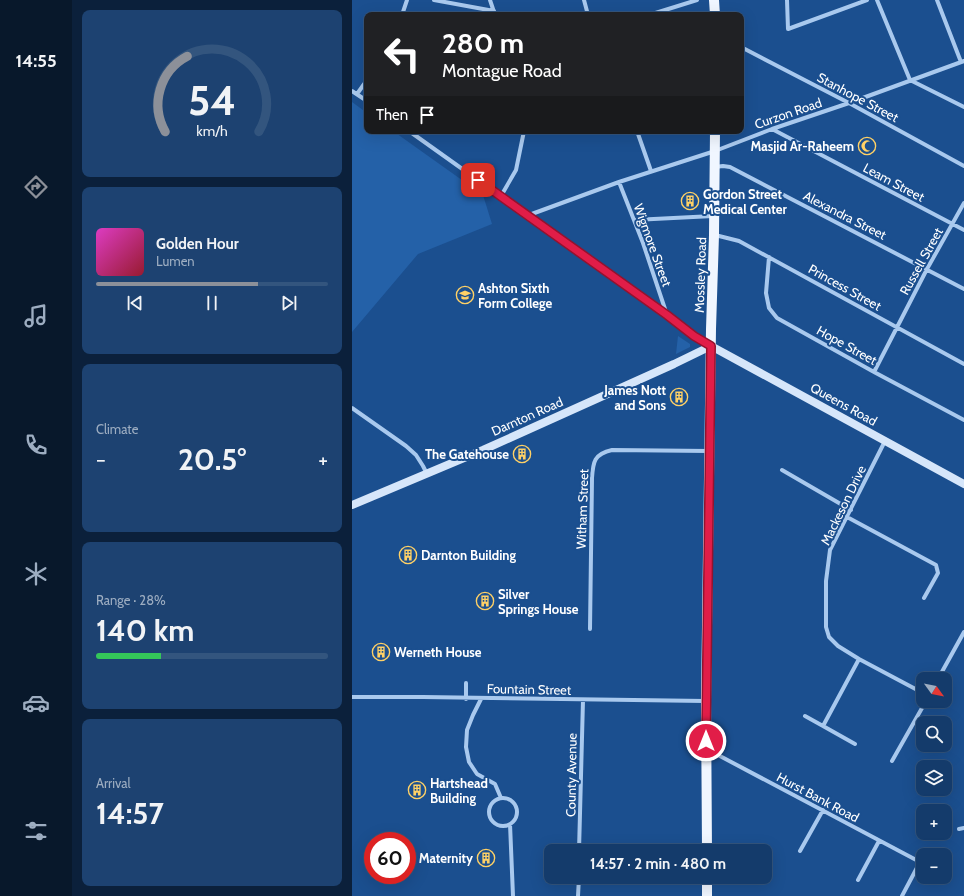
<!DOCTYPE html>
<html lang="en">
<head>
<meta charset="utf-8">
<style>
  body { margin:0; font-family:Cabin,sans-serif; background:#1d4271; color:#f1f3f6; height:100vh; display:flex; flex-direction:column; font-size:15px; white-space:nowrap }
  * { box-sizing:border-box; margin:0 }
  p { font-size:13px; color:#9dadc1 }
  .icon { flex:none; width:22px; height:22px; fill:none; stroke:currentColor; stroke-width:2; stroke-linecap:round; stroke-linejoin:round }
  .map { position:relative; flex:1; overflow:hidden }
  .drawer { display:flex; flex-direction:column; gap:10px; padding:10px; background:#0b203b; width:280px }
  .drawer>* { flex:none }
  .guide { position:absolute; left:12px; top:12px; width:380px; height:122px; border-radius:8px; box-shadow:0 4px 16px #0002,0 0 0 1px #33557e; background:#202124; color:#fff; overflow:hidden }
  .needle { width:26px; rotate:123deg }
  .tools { position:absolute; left:564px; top:672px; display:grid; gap:8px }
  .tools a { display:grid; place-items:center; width:36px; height:36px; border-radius:8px; background:#143b6b; box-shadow:0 4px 16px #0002,0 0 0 1px #33557e; font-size:20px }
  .speed { position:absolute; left:12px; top:832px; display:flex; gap:8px; font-size:20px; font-weight:700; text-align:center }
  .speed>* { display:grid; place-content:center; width:52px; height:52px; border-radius:50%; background:#143b6b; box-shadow:0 4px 16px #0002,0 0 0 1px #33557e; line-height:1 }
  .speed .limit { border:6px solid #d22; background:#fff; color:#111 }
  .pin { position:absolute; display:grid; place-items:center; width:34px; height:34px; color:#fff; margin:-17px; border-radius:8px; box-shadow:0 2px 6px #0006 }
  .me { position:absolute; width:44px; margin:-22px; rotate:0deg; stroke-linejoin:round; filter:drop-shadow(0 0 3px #0008) }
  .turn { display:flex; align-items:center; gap:14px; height:84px; padding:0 12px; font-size:18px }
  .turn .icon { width:52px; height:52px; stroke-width:2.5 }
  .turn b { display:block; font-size:28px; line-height:34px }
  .then { display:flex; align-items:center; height:38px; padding:0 12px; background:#0003; gap:8px; font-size:15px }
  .big { font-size:30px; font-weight:700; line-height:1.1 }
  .drawer .tile { flex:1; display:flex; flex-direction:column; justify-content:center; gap:6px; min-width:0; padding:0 14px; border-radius:8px; background:#1d4271 }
  .drawer .dial { align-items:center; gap:0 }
  .dial svg { height:104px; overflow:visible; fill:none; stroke:#33557e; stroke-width:7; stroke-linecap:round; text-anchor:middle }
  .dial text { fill:#f1f3f6; stroke:none }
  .song { display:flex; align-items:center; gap:12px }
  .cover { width:48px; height:48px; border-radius:6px; background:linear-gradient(135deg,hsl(310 70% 55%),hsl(350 70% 35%)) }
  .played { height:4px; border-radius:2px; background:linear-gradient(90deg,#8c9099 70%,#33557e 70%) }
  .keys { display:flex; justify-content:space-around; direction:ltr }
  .heat { display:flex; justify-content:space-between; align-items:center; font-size:22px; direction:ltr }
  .charge { height:6px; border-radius:3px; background:linear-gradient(90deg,#34c759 28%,#33557e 0) }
  .trip { position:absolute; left:192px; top:844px; width:228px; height:40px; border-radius:8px; background:#143b6b; box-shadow:0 4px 16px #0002,0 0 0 1px #33557e; font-weight:700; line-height:40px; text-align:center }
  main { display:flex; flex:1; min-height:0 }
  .tab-bar { display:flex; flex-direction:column; width:72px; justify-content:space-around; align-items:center; background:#08182b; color:#9dadc1 }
  .tab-bar .icon { width:28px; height:28px }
  .tab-bar .active { color:#8c9099 }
  .tab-bar b { font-size:18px; color:#f1f3f6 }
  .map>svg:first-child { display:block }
  .green { fill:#2461a8 }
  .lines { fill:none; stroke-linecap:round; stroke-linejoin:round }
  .street { stroke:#a9c9ee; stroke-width:4 }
  .secondary { stroke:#d6e6fa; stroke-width:8 }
  .primary { stroke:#f0f6ff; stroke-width:10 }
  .route-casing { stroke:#92132f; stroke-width:10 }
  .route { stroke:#e11d48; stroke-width:7 }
  .labels { text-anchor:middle; stroke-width:4; stroke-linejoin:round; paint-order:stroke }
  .street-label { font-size:13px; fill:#fff; stroke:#1b4f8f }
  .poi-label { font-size:13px; font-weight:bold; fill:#fff; stroke:#1b4f8f; text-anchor:start }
</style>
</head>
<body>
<main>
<nav class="tab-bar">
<b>14:55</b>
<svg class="icon active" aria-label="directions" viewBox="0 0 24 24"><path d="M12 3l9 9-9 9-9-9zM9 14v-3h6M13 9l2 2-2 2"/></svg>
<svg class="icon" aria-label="music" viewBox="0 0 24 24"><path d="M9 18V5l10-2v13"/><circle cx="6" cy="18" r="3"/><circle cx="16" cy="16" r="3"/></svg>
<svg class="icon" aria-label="phone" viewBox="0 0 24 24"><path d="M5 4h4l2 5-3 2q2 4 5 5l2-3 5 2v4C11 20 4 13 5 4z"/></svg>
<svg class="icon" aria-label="climate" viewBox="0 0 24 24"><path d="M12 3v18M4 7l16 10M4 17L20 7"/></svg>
<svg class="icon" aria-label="car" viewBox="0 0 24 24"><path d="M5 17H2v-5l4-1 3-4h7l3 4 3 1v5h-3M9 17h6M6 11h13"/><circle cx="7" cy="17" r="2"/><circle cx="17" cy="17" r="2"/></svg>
<svg class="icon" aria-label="filters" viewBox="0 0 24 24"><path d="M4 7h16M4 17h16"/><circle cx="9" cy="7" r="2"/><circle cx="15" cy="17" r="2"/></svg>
</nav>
<section class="drawer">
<div class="tile dial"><svg viewBox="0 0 100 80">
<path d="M14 69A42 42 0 1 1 86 69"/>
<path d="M14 69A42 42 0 0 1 31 11" stroke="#8c9099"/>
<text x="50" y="56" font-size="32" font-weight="700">54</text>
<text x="50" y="72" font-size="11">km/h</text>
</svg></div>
<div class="tile">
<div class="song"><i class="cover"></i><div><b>Golden Hour</b><p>Lumen</p></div></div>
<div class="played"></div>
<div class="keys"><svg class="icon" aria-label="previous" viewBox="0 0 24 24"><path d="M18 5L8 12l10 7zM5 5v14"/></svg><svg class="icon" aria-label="pause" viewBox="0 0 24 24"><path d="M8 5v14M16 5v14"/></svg><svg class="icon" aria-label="next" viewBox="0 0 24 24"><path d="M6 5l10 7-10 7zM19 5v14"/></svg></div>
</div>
<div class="tile"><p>Climate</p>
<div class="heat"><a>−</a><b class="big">20.5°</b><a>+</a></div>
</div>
<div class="tile"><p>Range · 28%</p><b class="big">140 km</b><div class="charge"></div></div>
<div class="tile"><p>Arrival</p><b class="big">14:57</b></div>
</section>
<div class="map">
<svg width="612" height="896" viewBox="0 0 612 896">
  <rect width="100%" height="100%" fill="#1b4f8f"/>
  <path class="green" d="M0 102 15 113V131H41L131 195 140 224 66 254 0 332Z
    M326 336 338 344V347L324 354Z"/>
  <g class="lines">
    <path class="street" d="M82 0 142 11
      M138 0 143 15
      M232 0 236 15
      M435 0 436 29 515 0
      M525 0 558 80 612 107
      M585 0 609 62
      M50 15 55 0
      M297 15 345 0
      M389 47 497 103 612 166
      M0 91 15 101
      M5 94 15 80
      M420 129 612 230
      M57 131 315 315 342 336 357 345
      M285 131 299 171
      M363 167 371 166 378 167 612 289
      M267 182 291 243 315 315
      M149 196 164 170 172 131
      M177 215 267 182 363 151 420 129 497 103 612 61
      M282 220 361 216
      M363 235 387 241 612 364
      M417 257 414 293 417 308 425 318 522 372 612 420
      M522 372 575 269 612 203
      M0 408 54 446 64 455 71 466 75 474
      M533 441 478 550 474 581V627L477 637 486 646 507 659 571 693
      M430 470 499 510
      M495 517 584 565 586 573 572 598
      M238 629 240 478C241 462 242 454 260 450L357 451
      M586 679 612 632
      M114 683V699
      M0 697H71L353 701
      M129 699 121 715 115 730 114 747 117 762 125 774 143 784 149 798
      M453 716 471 726
      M503 744 471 726 507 659
      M354 755H366L568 862 550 896
      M540 761 574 701
      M137 812a14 14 0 1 1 28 0a14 14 0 1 1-28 0Z
      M158 824 161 896
      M607 829 612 828
      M227 851 231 700
      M448 851 471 810
      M506 880 527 841
      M226 896 227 877"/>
    <path class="secondary" d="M0 505 131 450 322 364 359 346 612 484"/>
    <path class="primary" d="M362 0 363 15
      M355 851 354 701 359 329 362 235 363 131
      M355 877V896"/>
  </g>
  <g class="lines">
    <defs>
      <path id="route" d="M126 180 315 315 342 336 359 346 354 741"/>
    </defs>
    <use href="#route" class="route-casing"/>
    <use href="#route" class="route"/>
  </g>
  <defs>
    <symbol id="mosque-ring" viewBox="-11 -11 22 22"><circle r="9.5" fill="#1b4f8f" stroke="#ffd166" stroke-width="1.5"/><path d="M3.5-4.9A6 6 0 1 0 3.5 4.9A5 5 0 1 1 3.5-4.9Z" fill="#ffd166"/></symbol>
    <symbol id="building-ring" viewBox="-11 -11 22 22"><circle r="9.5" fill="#1b4f8f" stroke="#ffd166" stroke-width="1.5"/><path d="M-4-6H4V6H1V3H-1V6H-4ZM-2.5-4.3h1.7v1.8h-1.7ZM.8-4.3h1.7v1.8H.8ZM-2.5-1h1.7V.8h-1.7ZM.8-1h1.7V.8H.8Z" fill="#ffd166"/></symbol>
    <symbol id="university-ring" viewBox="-11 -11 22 22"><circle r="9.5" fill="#1b4f8f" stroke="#ffd166" stroke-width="1.5"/><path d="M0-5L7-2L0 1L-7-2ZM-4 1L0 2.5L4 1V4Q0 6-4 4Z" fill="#ffd166"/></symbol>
  </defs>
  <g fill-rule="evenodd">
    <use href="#mosque-ring" x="505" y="136" width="20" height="20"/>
    <use href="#building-ring" x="328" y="191" width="20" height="20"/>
    <use href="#university-ring" x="103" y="285" width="20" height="20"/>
    <use href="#building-ring" x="317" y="387" width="20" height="20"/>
    <use href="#building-ring" x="160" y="444" width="20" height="20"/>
    <use href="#building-ring" x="46" y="545" width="20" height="20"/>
    <use href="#building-ring" x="123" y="591" width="20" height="20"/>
    <use href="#building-ring" x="19" y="642" width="20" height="20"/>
    <use href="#building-ring" x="55" y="780" width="20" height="20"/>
    <use href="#building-ring" x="124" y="848" width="20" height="20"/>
  </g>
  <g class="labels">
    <g class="street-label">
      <text transform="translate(506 97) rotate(28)" y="5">Stanhope Street</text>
      <text transform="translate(436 113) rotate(-19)" y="5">Curzon Road</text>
      <text transform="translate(542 182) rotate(28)" y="5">Leam Street</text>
      <text transform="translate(493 215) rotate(27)" y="5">Alexandra Street</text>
      <text transform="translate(301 245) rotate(70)" y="5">Wigmore Street</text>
      <text transform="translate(569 261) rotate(-61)" y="5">Russell Street</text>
      <text transform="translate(348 275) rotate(-88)" y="5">Mossley Road</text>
      <text transform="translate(493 287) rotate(29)" y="5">Princess Street</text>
      <text transform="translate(495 345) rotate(29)" y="5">Hope Street</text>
      <text transform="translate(492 404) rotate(29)" y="5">Queens Road</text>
      <text transform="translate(175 416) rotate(-24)" y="5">Darnton Road</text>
      <text transform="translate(491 505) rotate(-64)" y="5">Mackeson Drive</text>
      <text transform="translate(230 509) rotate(-88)" y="5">Witham Street</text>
      <text transform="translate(177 689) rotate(1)" y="5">Fountain Street</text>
      <text transform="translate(219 775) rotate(-89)" y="5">County Avenue</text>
      <text transform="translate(466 797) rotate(28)" y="5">Hurst Bank Road</text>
    </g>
    <g class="poi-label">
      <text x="502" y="151" text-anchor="end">Masjid Ar-Raheem</text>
      <text x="351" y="199">Gordon Street<tspan x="351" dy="15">Medical Center</tspan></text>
      <text x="126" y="293">Ashton Sixth<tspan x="126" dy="15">Form College</tspan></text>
      <text x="314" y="395" text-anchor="end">James Nott<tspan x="314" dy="15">and Sons</tspan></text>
      <text x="157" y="459" text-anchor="end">The Gatehouse</text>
      <text x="69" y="560">Darnton Building</text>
      <text x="146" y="599">Silver<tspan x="146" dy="15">Springs House</tspan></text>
      <text x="42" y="657">Werneth House</text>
      <text x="78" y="788">Hartshead<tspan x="78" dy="15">Building</tspan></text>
      <text x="121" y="863" text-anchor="end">Maternity</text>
    </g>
  </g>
</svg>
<div class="tools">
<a><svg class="needle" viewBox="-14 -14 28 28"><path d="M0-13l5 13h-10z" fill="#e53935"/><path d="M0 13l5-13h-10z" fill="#9dadc1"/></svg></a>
<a><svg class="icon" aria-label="search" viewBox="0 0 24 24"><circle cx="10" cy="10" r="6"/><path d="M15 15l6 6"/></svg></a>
<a><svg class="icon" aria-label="layers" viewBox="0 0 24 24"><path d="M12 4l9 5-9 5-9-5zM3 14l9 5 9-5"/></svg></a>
<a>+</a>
<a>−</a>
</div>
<div class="speed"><div class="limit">60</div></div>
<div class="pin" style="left:126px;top:180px;background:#d93025"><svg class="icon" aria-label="arrive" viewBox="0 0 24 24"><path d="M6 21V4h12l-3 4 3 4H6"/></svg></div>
<svg class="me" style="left:354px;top:741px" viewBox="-20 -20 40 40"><circle r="17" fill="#e11d48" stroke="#fff" stroke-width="3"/><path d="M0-11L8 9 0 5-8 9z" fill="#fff"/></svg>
<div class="trip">14:57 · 2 min · 480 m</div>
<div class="guide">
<div class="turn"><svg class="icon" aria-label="left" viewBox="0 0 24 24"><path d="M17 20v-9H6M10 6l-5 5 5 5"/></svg><div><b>280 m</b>Montague Road</div></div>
<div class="then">Then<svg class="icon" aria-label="arrive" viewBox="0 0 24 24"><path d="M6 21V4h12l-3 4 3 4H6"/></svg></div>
</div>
</div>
</main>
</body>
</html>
